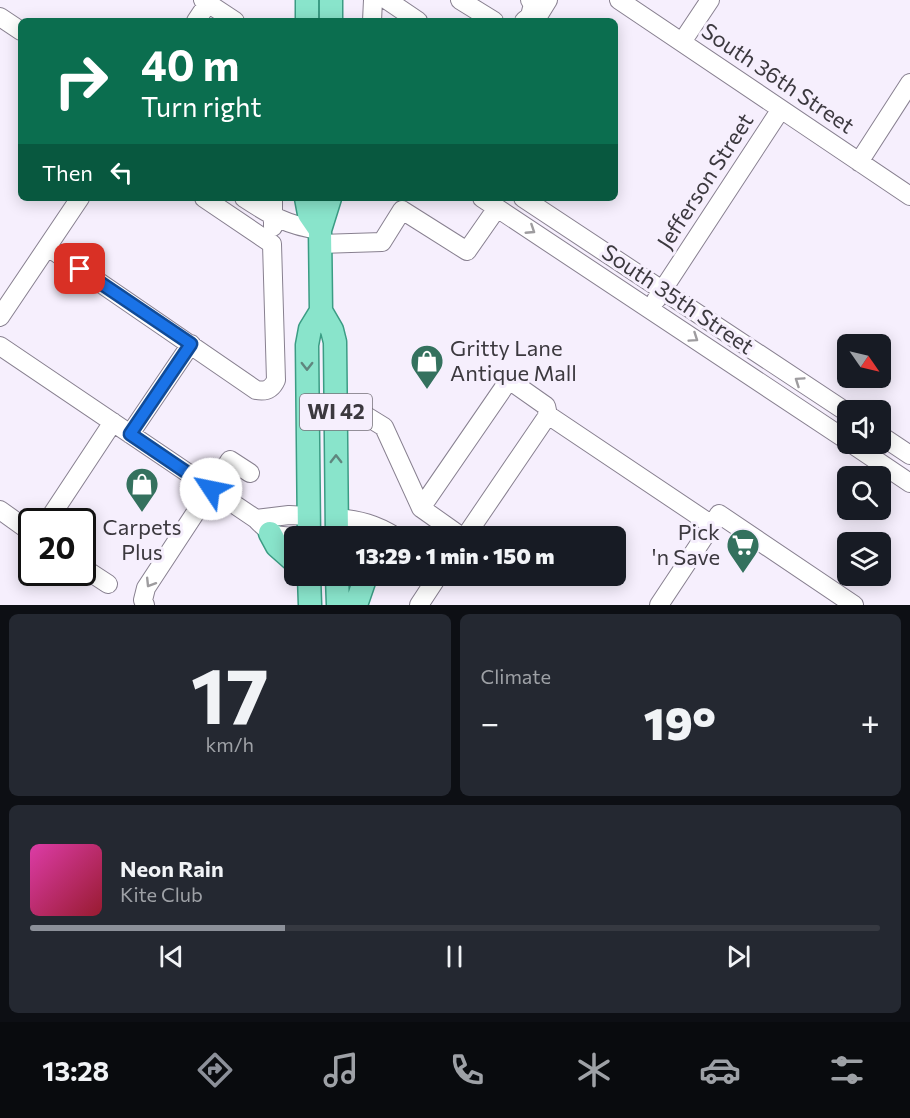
<!DOCTYPE html>
<html lang="en">
<head>
<meta charset="utf-8">
<style>
  body { margin:0; font-family:Commissioner,sans-serif; background:#242831; color:#f1f3f6; height:100vh; display:flex; flex-direction:column; font-size:22px; white-space:nowrap }
  * { box-sizing:border-box; margin:0 }
  p { font-size:20px; color:#9ea1a6 }
  .icon { flex:none; width:33px; height:33px; fill:none; stroke:currentColor; stroke-width:2; stroke-linecap:round; stroke-linejoin:round }
  .map { position:relative; height:605px; overflow:hidden }
  .panel { display:flex; flex-direction:column; gap:9px; padding:9px; background:#0d0f14; flex:1 }
  .panel>* { flex:none }
  .hud { position:absolute; left:18px; top:18px; width:600px; height:183px; border-radius:9px; box-shadow:0 3px 15px #0003; background:#0b6e4f; color:#fff; overflow:hidden }
  .needle { width:39px; rotate:124deg }
  .buttons { position:absolute; left:837px; top:334px; display:grid; gap:12px }
  .buttons a { display:grid; place-items:center; width:54px; height:54px; border-radius:9px; background:#171b24; box-shadow:0 3px 15px #0003; font-size:30px }
  .speed { position:absolute; left:18px; top:508px; display:flex; gap:12px; font-size:30px; font-weight:700; text-align:center }
  .speed>* { display:grid; place-content:center; width:78px; height:78px; border-radius:50%; background:#171b24; box-shadow:0 3px 15px #0003; line-height:1 }
  .speed .limit { border:3px solid #111; border-radius:9px; background:#fff; color:#111 }
  .pin { position:absolute; display:grid; place-items:center; width:51px; height:51px; color:#fff; margin:-26px; border-radius:12px; box-shadow:0 3px 9px #0006 }
  .me { position:absolute; width:66px; margin:-33px; rotate:304deg; stroke-linejoin:round; filter:drop-shadow(0 0 4px #0008) }
  .turn { display:flex; align-items:center; gap:21px; height:126px; padding:0 24px; font-size:27px }
  .turn .icon { width:78px; height:78px; stroke-width:2.5 }
  .turn b { display:block; font-size:42px; line-height:51px }
  .then { display:flex; align-items:center; height:57px; padding:0 24px; background:#0003; gap:12px; font-size:22px }
  .big { font-size:45px; font-weight:800; line-height:1.1 }
  .panel .widget { flex:1; display:flex; flex-direction:column; justify-content:center; gap:9px; min-width:0; padding:0 21px; border-radius:9px; background:#242831 }
  .panel .dial { align-items:center; gap:0 }
  .dial b { font-size:78px; line-height:1 }
  .song { display:flex; align-items:center; gap:18px }
  .cover { width:72px; height:72px; border-radius:9px; background:linear-gradient(135deg,hsl(320 70% 55%),hsl(350 70% 35%)) }
  .played { height:6px; border-radius:3px; background:linear-gradient(90deg,#8c9099 30%,#363941 30%) }
  .keys { display:flex; justify-content:space-around; direction:ltr }
  .heat { display:flex; justify-content:space-between; align-items:center; font-size:33px; direction:ltr }
  .panel .tiles { flex:1; display:grid; gap:9px; grid-template-columns:1fr 1fr }
  .widget:last-child { grid-column:span 2 }
  .trip { position:absolute; left:284px; top:526px; width:342px; height:60px; border-radius:9px; background:#171b24; box-shadow:0 3px 15px #0003; font-weight:800; line-height:60px; text-align:center }
  .tabs { display:flex; height:96px; justify-content:space-around; align-items:center; background:#090b0e; color:#9ea1a6 }
  .tabs .icon { width:42px; height:42px }
  .tabs .selected { color:#8c9099 }
  .tabs b { font-size:27px; color:#f1f3f6 }
  .map>svg:first-child { display:block }
  .lines { fill:none; stroke-linecap:round; stroke-linejoin:round }
  .minor-casing { stroke:#888090; stroke-width:20 }
  .major-casing { stroke:#3b9c84; stroke-width:25 }
  .minor { stroke:#fff; stroke-width:18 }
  .major { stroke:#89e4cb; stroke-width:22 }
  .oneway { stroke:#9e9c9f }
  .oneway2 { stroke:#5f867e }
  .route-casing { stroke:#114b97; stroke-width:15 }
  .route { stroke:#1a73e8; stroke-width:10 }
  .labels { text-anchor:middle; stroke-width:6; stroke-linejoin:round; paint-order:stroke }
  .shield { fill:#f6effd; stroke:#747078; stroke-width:1.5 }
  .shield-label { font-size:21px; font-weight:bold; fill:#3c393f }
  .street-label { font-size:22px; fill:#3c393f; stroke:#f6effd }
  .poi-label { font-size:22px; fill:#3c393f; stroke:#f6effd; text-anchor:start }
</style>
</head>
<body>
<div class="map">
<svg width="910" height="605" viewBox="0 0 910 605">
  <rect width="100%" height="100%" fill="#f6effd"/>
  <g class="lines">
    <defs>
      <path id="minor" d="M203 0 235 21
        M387 0 418 21
        M460 0 494 21
        M619 0 910 196
        M0 17 21 31
        M196 21 208 3
        M372 21 373 0
        M524 21 530 16 533 4 530 0
        M535 21 548 0
        M682 42 710 0
        M859 162 910 83
        M244 198C270 215 288 226 320 230
        M482 198 848 441
        M523 198 848 413
        M273 227V198
        M320 244 382 242 402 210 467 251 497 208
        M48 247 256 390C266 392 272 389 276 380L272 244 204 198
        M656 300 781 109
        M0 317 80 198
        M0 346 256 519
        M336 400 350 406 384 427 421 508 462 537
        M548 415 712 525 719 514 854 605
        M130 434 191 344
        M880 435 910 455
        M852 444 910 483
        M421 508 509 380 546 406 548 415 465 537
        M0 510 32 533
        M308 516 289 515 256 519C277 541 280 536 309 536
        M337 518C359 520 376 524 396 537
        M47 522 113 422
        M82 567 108 584
        M145 605 143 600 146 588 230 460 250 473
        M419 605 438 576
        M659 605 712 525"/>
      <path id="major" d="M307 21V0
        M331 21V0
        M306 198 309 214 320 230
        M330 198 320 230 321 311 332 330 335 342 337 537
        M270 533 277 546 294 561
        M309 537 307 345 310 329 321 311
        M309 576 310 605
        M337 576 338 605
        M356 605 366 576"/>
    </defs>
    <use href="#minor" class="minor-casing"/>
    <use href="#major" class="major-casing"/>
    <use href="#minor" class="minor"/>
    <use href="#major" class="major"/>
  </g>
  <defs><path id="oneway-chevron" d="M-2-3.5L2.5 0L-2 3.5" fill="none" stroke-width="1.6" stroke-linecap="round" stroke-linejoin="round" transform="scale(1.5)"/></defs>
  <g class="oneway">
    <use href="#oneway-chevron" transform="translate(531 230) rotate(33)"/>
    <use href="#oneway-chevron" transform="translate(694 338) rotate(34)"/>
    <use href="#oneway-chevron" transform="translate(799 381) rotate(-146)"/>
    <use href="#oneway-chevron" transform="translate(150 583) rotate(122)"/>
  </g>
  <g class="oneway2">
    <use href="#oneway-chevron" transform="translate(307 366) rotate(90)"/>
    <use href="#oneway-chevron" transform="translate(336 459) rotate(-90)"/>
  </g>
  <g class="lines">
    <defs>
      <path id="route" d="M80 269 191 344 130 434 211 489"/>
    </defs>
    <use href="#route" class="route-casing"/>
    <use href="#route" class="route"/>
  </g>
  <defs>
    <symbol id="shop-pin" viewBox="-11 -11 22 30"><path d="M0 17L-7.5 6A9.5 9.5 0 1 1 7.5 6Z" fill="#34715e" stroke="#f6effd"/><path d="M-5-2.5h2.3a2.7 3.5 0 0 1 5.4 0H5L5.5 6h-11ZM-1.5-2.5h3a1.5 2.3 0 0 0-3 0Z" fill="#fff"/></symbol>
    <symbol id="supermarket-pin" viewBox="-11 -11 22 30"><path d="M0 17L-7.5 6A9.5 9.5 0 1 1 7.5 6Z" fill="#34715e" stroke="#f6effd"/><path d="M-6-5.5h2.5l.6 2H6L4.5 2H-2.5L-4.4-4H-6ZM-1.5 3.2a1.3 1.3 0 1 0 .1 0ZM3 3.2a1.3 1.3 0 1 0 .1 0Z" fill="#fff"/></symbol>
  </defs>
  <g fill-rule="evenodd">
    <use href="#shop-pin" x="408" y="342" width="38" height="52"/>
    <use href="#shop-pin" x="123" y="465" width="38" height="52"/>
    <use href="#supermarket-pin" x="724" y="526" width="38" height="52"/>
  </g>
  <g class="labels">
    <rect class="shield" x="300" y="394" width="72" height="36" rx="4.5"/>
    <g class="shield-label">
      <text x="336" y="419">WI 42</text>
    </g>
    <g class="street-label">
      <text transform="translate(778 78) rotate(34)" y="8">South 36th Street</text>
      <text transform="translate(705 181) rotate(-57)" y="8">Jefferson Street</text>
      <text transform="translate(678 299) rotate(34)" y="8">South 35th Street</text>
    </g>
    <g class="poi-label">
      <text x="450" y="356">Gritty Lane<tspan x="450" dy="25">Antique Mall</tspan></text>
      <text x="142" y="535" text-anchor="middle">Carpets<tspan x="142" dy="25">Plus</tspan></text>
      <text x="720" y="540" text-anchor="end">Pick<tspan x="720" dy="25">'n Save</tspan></text>
    </g>
  </g>
</svg>
<div class="buttons">
<a><svg class="needle" viewBox="-14 -14 28 28"><path d="M0-13l5 13h-10z" fill="#e53935"/><path d="M0 13l5-13h-10z" fill="#9ea1a6"/></svg></a>
<a><svg class="icon" aria-label="sound" viewBox="0 0 24 24"><path d="M4 9h4l5-4v14l-5-4H4zM17 9q2 3 0 6"/></svg></a>
<a><svg class="icon" aria-label="search" viewBox="0 0 24 24"><circle cx="10" cy="10" r="6"/><path d="M15 15l6 6"/></svg></a>
<a><svg class="icon" aria-label="layers" viewBox="0 0 24 24"><path d="M12 4l9 5-9 5-9-5zM3 14l9 5 9-5"/></svg></a>
</div>
<div class="speed"><div class="limit">20</div></div>
<div class="pin" style="left:80px;top:269px;background:#d93025"><svg class="icon" aria-label="arrive" viewBox="0 0 24 24"><path d="M6 21V4h12l-3 4 3 4H6"/></svg></div>
<svg class="me" style="left:211px;top:489px" viewBox="-20 -20 40 40"><circle r="19" fill="#fff"/><path d="M0-13L10 11 0 6-10 11z" fill="#1a73e8"/></svg>
<div class="trip">13:29 · 1 min · 150 m</div>
<div class="hud">
<div class="turn"><svg class="icon" aria-label="right" viewBox="0 0 24 24"><path d="M7 20v-9h11M14 6l5 5-5 5"/></svg><div><b>40 m</b>Turn right</div></div>
<div class="then">Then<svg class="icon" aria-label="left" viewBox="0 0 24 24"><path d="M17 20v-9H6M10 6l-5 5 5 5"/></svg></div>
</div>
</div>
<section class="panel">
<div class="tiles">
<div class="widget dial"><b>17</b><p>km/h</p></div>
<div class="widget"><p>Climate</p>
<div class="heat"><a>−</a><b class="big">19°</b><a>+</a></div>
</div>
<div class="widget">
<div class="song"><i class="cover"></i><div><b>Neon Rain</b><p>Kite Club</p></div></div>
<div class="played"></div>
<div class="keys"><svg class="icon" aria-label="previous" viewBox="0 0 24 24"><path d="M18 5L8 12l10 7zM5 5v14"/></svg><svg class="icon" aria-label="pause" viewBox="0 0 24 24"><path d="M8 5v14M16 5v14"/></svg><svg class="icon" aria-label="next" viewBox="0 0 24 24"><path d="M6 5l10 7-10 7zM19 5v14"/></svg></div>
</div>
</div>
</section>
<nav class="tabs">
<b>13:28</b>
<svg class="icon selected" aria-label="directions" viewBox="0 0 24 24"><path d="M12 3l9 9-9 9-9-9zM9 14v-3h6M13 9l2 2-2 2"/></svg>
<svg class="icon" aria-label="music" viewBox="0 0 24 24"><path d="M9 18V5l10-2v13"/><circle cx="6" cy="18" r="3"/><circle cx="16" cy="16" r="3"/></svg>
<svg class="icon" aria-label="phone" viewBox="0 0 24 24"><path d="M5 4h4l2 5-3 2q2 4 5 5l2-3 5 2v4C11 20 4 13 5 4z"/></svg>
<svg class="icon" aria-label="climate" viewBox="0 0 24 24"><path d="M12 3v18M4 7l16 10M4 17L20 7"/></svg>
<svg class="icon" aria-label="car" viewBox="0 0 24 24"><path d="M5 17H2v-5l4-1 3-4h7l3 4 3 1v5h-3M9 17h6M6 11h13"/><circle cx="7" cy="17" r="2"/><circle cx="17" cy="17" r="2"/></svg>
<svg class="icon" aria-label="filters" viewBox="0 0 24 24"><path d="M4 7h16M4 17h16"/><circle cx="9" cy="7" r="2"/><circle cx="15" cy="17" r="2"/></svg>
</nav>
</body>
</html>
